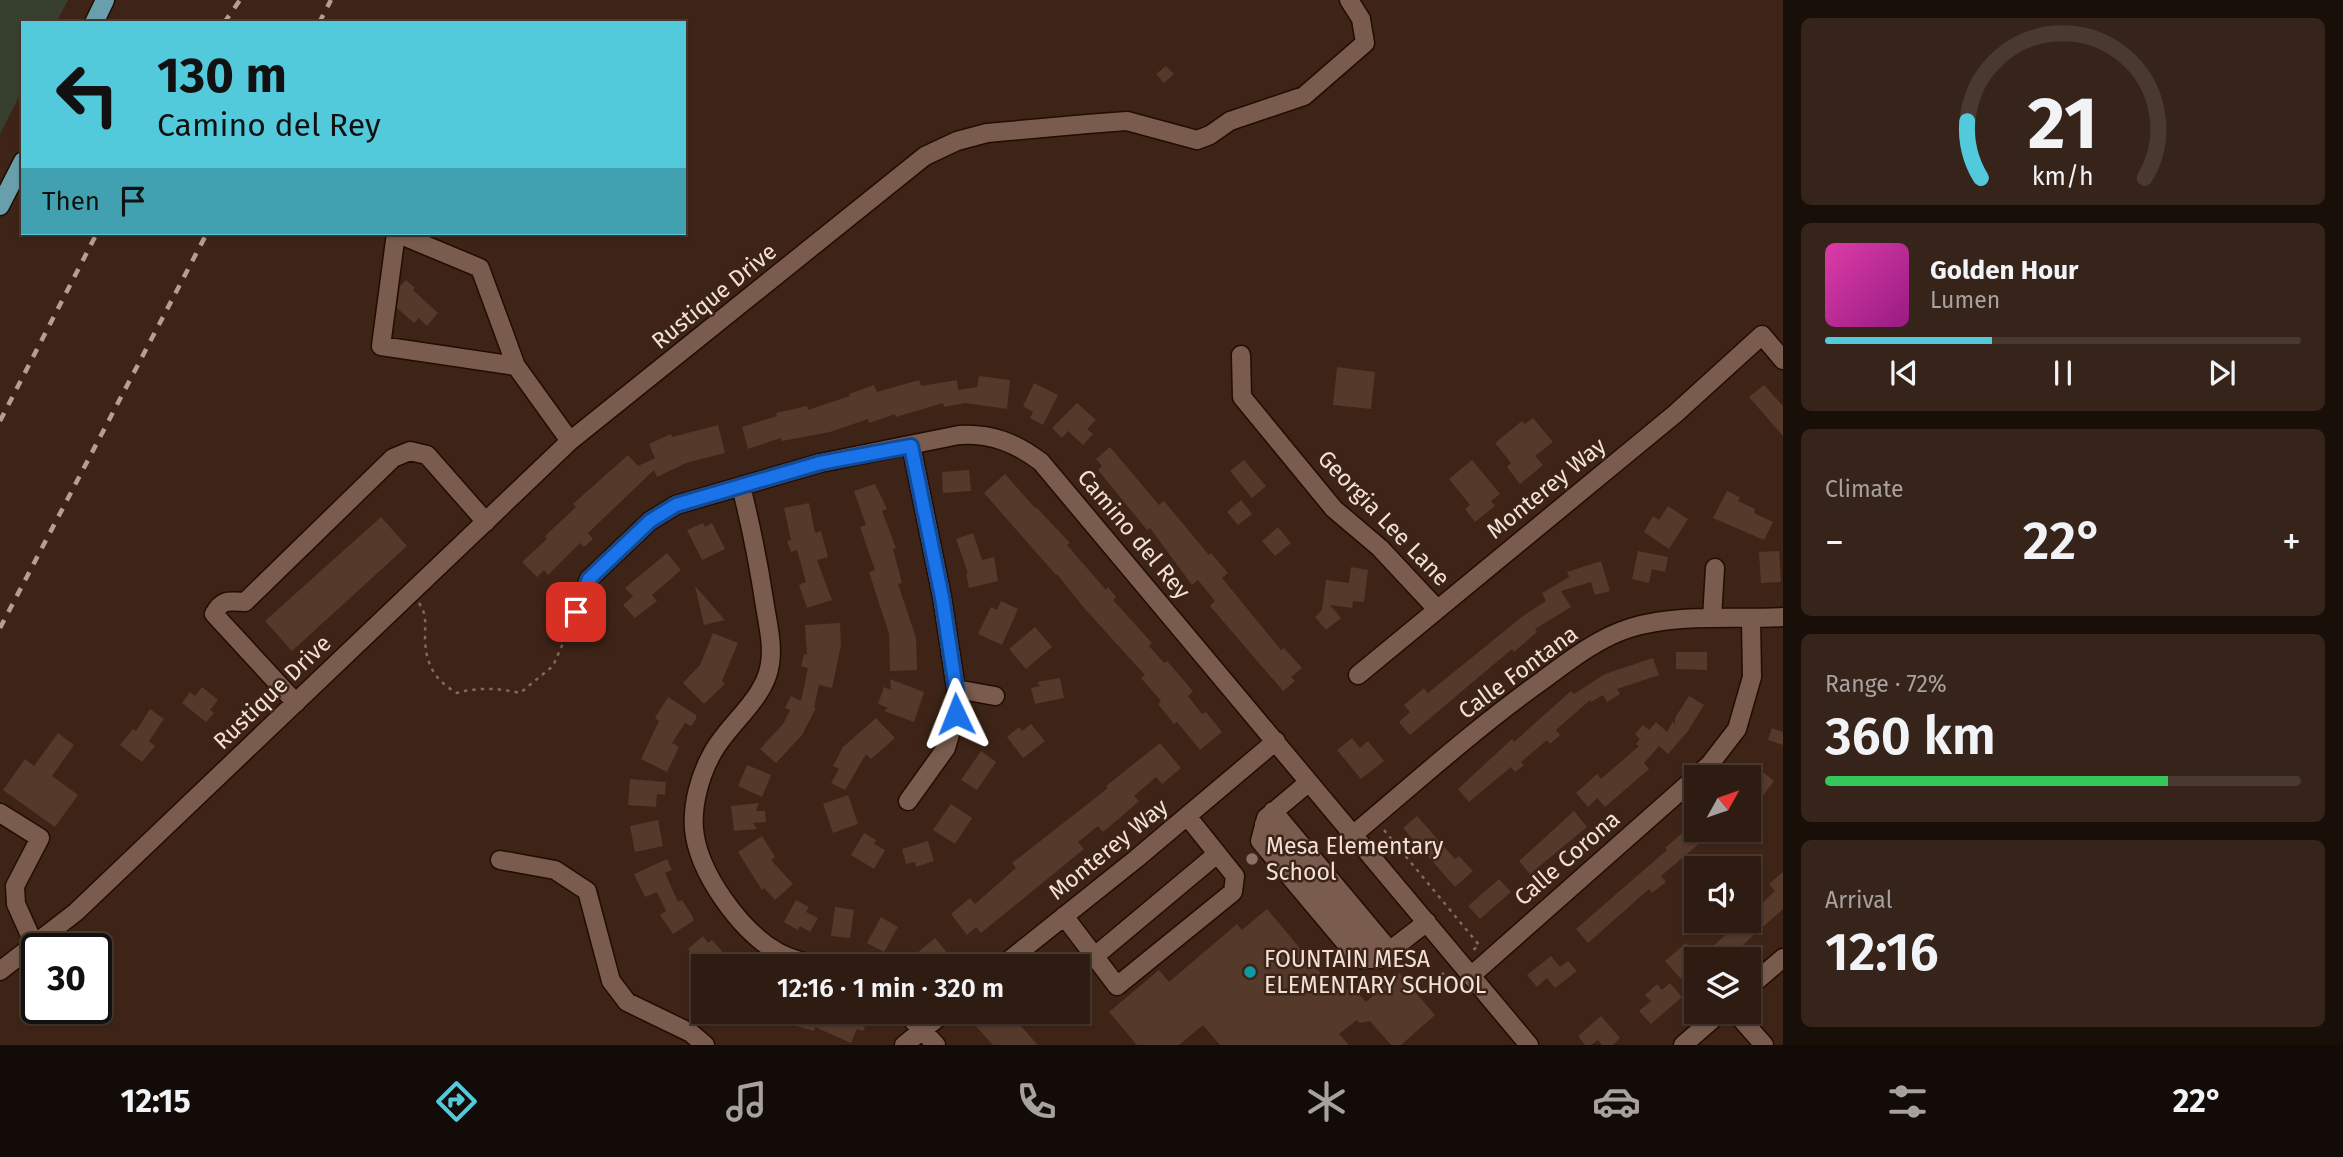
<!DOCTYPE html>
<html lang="en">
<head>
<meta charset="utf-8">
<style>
  body { margin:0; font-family:"Fira Sans",sans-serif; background:#36241a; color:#f1f3f6; height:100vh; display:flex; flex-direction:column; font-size:26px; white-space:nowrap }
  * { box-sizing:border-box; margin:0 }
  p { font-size:23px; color:#a7a19f }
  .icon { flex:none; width:38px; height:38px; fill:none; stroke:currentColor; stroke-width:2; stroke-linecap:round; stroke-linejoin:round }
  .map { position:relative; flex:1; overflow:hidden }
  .sheet { display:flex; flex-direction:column; gap:18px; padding:18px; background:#190f09; width:560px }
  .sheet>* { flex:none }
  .hud { position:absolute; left:21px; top:21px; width:665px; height:214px; border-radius:0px; box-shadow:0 2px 5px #0004,0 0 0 2px #493931; background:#53cadc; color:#111; overflow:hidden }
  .needle { width:46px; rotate:50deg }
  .tools { position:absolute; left:1684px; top:765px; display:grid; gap:14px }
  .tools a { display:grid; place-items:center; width:77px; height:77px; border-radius:0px; background:#2e1b11; box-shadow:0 2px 5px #0004,0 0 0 2px #493931; font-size:35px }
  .speed { position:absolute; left:21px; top:933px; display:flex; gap:14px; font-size:35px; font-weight:700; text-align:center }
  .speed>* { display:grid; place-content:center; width:91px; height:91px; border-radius:50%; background:#2e1b11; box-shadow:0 2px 5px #0004,0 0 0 2px #493931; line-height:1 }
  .speed .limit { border:4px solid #111; border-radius:10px; background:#fff; color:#111 }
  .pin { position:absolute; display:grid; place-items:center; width:60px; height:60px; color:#fff; margin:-30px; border-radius:14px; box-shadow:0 4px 10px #0006 }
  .me { position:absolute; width:77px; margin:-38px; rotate:358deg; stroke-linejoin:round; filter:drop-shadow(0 0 5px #0008) }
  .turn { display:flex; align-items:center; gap:24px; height:147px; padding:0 21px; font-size:32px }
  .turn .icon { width:91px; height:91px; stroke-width:2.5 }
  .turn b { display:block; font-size:49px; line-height:60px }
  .then { display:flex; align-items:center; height:66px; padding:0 21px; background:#0003; gap:14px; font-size:26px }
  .big { font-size:52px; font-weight:600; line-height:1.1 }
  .sheet .widget { flex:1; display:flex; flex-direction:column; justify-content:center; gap:10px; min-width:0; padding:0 24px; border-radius:10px; background:#36241a }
  .sheet .dial { align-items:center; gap:0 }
  .dial svg { height:182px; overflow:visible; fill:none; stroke:#493931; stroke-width:7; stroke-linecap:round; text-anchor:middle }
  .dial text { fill:#f1f3f6; stroke:none }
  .song { display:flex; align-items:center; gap:21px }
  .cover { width:84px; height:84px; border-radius:10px; background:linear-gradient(135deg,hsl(320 70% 55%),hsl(310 70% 35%)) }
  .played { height:7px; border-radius:4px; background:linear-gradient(90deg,#53cadc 35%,#493931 35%) }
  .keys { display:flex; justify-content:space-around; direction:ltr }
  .heat { display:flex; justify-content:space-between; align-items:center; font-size:38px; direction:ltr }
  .charge { height:10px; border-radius:5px; background:linear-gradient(90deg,#34c759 72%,#493931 0) }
  .trip { position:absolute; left:691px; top:954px; width:399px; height:70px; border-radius:0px; background:#2e1b11; box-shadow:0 2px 5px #0004,0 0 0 2px #493931; font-weight:600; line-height:70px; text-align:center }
  .tab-bar { display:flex; height:112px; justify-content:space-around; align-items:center; background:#120b07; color:#a7a19f }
  .tab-bar .icon { width:49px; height:49px }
  .tab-bar .current { color:#53cadc }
  .tab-bar b { font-size:32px; color:#f1f3f6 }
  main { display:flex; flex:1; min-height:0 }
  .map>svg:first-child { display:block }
  .green { fill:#373f2e }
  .building { fill:#55392b }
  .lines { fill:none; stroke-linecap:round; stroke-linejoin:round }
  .minor-casing { stroke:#230c02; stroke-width:21 }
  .major-casing { stroke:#230c02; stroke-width:21 }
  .path { stroke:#7f695d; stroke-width:2.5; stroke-dasharray:3.5 5; stroke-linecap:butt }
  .minor { stroke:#795c4d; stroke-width:18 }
  .major { stroke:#699eac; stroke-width:18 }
  .rail { stroke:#b39f96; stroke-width:4.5; stroke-dasharray:9 9; stroke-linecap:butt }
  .route-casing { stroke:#114b97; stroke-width:18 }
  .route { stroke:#1a73e8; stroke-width:12 }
  .education-dot { fill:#8d6e63; stroke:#3d2417; stroke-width:2.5 }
  .culture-dot { fill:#0f9aa8; stroke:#3d2417; stroke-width:2.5 }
  .labels { text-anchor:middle; stroke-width:5; stroke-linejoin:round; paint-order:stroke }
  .street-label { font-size:23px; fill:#f2e1d9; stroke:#3d2417 }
  .poi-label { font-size:23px; fill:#f2e1d9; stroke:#3d2417; text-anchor:start }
</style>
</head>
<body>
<main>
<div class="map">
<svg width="1783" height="1045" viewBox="0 0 1783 1045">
  <rect width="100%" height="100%" fill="#3d2417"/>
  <path class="green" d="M0 0H68L56 23H23V89L0 134Z"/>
  <path class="building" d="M1166 66 1174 74 1164 83 1156 74Z
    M406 280 415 288 413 290 438 313 427 326 419 318 414 323 397 308 400 286Z
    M1337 367 1375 372 1371 409 1333 405Z
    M979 376 1010 380 1007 409 965 403 944 407 943 403 896 417 895 414 869 423 868 419 830 432 782 441 781 438 748 449 742 427 777 416 776 413 807 406 808 410 850 396 849 394 874 385 877 392 919 380 921 386 957 380 958 390 977 387Z
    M1034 383 1058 395 1043 425 1030 418 1033 412 1023 406Z
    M1764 385 1783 406V436L1749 397Z
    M1077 403 1096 420 1087 429 1093 434 1083 445 1068 431 1062 438 1052 428Z
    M1533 418 1553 442 1535 456 1543 465 1520 484 1507 467 1511 463 1495 443 1522 421 1525 424Z
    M718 425 725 453 686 463 657 477 654 470 588 533 593 539 584 547 580 543 548 575 544 570 537 577 522 562 547 539 545 536 576 507 573 504 628 455 638 466 655 458 649 444 671 434 672 437Z
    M1110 447 1159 505 1164 501 1209 555 1211 553 1228 573 1222 578 1281 650 1284 648 1302 668 1291 677 1295 681 1283 691 1210 606 1215 601 1198 580 1192 585 1150 528 1147 530 1098 470 1102 466 1096 459Z
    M1244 460 1266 486 1252 498 1230 471Z
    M1472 460 1500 494 1491 501 1495 506 1475 522 1465 509 1470 505 1449 479Z
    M969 470 971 491 943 493 942 472Z
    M1005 474 1035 508 1036 507 1070 543 1067 545 1106 590 1108 587 1116 597 1113 600 1152 643 1149 646 1164 663 1167 661 1193 691 1188 696 1202 714 1206 712 1222 732 1200 750 1177 722 1174 724 1158 704 1161 701 1141 678 1145 675 1084 608 1057 574 1056 575 984 493Z
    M875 484 887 509 882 511 896 548 893 549 902 583 898 584 916 638 917 670 890 671 889 634 869 572 875 570 860 527 866 525 854 491Z
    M1727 491 1740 497 1738 501 1755 509 1754 513 1773 522 1764 540 1713 518Z
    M1241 500 1252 514 1238 525 1227 512Z
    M809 503 815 533 821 531 828 557 817 560 832 600 807 608 799 585 806 582 797 550 791 552 787 541 791 540 784 508Z
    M1668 506 1688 519 1669 549 1644 532 1653 516 1659 520Z
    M381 517 407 546 292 651 265 621Z
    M703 523 705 527 712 523 725 549 702 560 687 530Z
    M1278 527 1291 543 1275 556 1262 541Z
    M973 533 982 560 994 557 998 581 969 588 966 573H968L956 539Z
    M1638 551 1668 557 1665 572 1652 569 1649 583 1632 579Z
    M1779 551 1781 582 1761 583 1759 552Z
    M667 553 681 570 652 595 657 601 635 618 623 605 633 596 625 588Z
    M1601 561 1610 591 1595 595 1591 582 1561 591 1571 607 1535 629 1537 632 1514 652 1512 649 1410 735 1399 722 1410 712 1404 705 1424 688 1428 693 1523 616 1546 601 1542 593 1569 577 1567 572Z
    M1351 567 1368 570 1364 602 1353 601 1352 608 1330 605 1341 618 1326 630 1315 617 1322 610 1326 580 1349 583Z
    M695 586 725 620 704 625Z
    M1001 601 1018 609 1002 645 978 634 991 607 997 610Z
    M840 623 841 645 832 688 819 685 814 708H816L802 735 776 763 760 749 783 724 790 710 785 708 791 696 801 701 808 668 801 666 804 654 807 655 805 625Z
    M1035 627 1052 647 1026 669 1009 649Z
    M713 633 738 643 722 681 725 684 704 704 683 683 700 665Z
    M1676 652H1707V670L1676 669Z
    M1653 658 1659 675 1617 689 1620 694 1607 702 1603 695 1591 702 1590 700 1556 730 1560 735 1550 744 1547 740 1521 762 1524 765 1515 772 1511 767 1469 802 1458 789 1512 739 1514 742 1571 691 1574 694 1605 674Z
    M1060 678 1064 698 1035 704 1031 688 1040 686 1037 682Z
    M890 679 924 692 914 722 884 711 888 708 878 704 884 687 891 690Z
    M202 687 218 700 210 710 214 713 206 722 182 703 190 692 195 696Z
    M1689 696 1704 705 1688 731 1668 754 1659 746 1644 763 1649 769 1605 807 1597 798 1588 807 1576 793 1597 774 1601 779 1639 746 1636 744 1640 739 1635 734 1643 725 1649 730 1656 722 1667 732 1673 721 1675 726V718Z
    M668 697 696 715V719L691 726 685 723 672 743 679 747 667 772 641 759 659 721 655 718Z
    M150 709 164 719 149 741 155 746 142 762 120 745 133 729 136 731Z
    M876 718 895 738 871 759 866 754 845 790 831 783 839 769 833 766 843 747Z
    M1031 724 1045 741 1023 758 1007 737 1019 727 1022 731Z
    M1772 728 1783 732V745L1768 740Z
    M58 733 74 745 52 776 78 795 55 827 3 790 25 759 34 766Z
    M1352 738 1360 748 1368 741 1384 761 1361 779 1337 750Z
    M1160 743 1181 768 1162 784 1156 777 1134 796 1139 801 1122 816 1103 832 1098 826 1078 842 1084 849 981 933 976 927 967 935 951 914 970 898 975 904 1016 868 1012 863 1108 788 1106 786Z
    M981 751 996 762 977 790 961 780Z
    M1753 764 1774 781 1758 802 1748 794V770Z
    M747 765 771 775 762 797 738 786Z
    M630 779 666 782 665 795 657 794 656 807 628 805Z
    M848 795 858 824 833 833 823 804Z
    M759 803 756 811H765L766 822 753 823 757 829 734 831 731 806Z
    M951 804 972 818 955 844 933 830Z
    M1574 811 1587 827 1530 874 1519 861Z
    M1417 816 1455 859 1459 856 1473 871 1455 887 1403 828Z
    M658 820 663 846 635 852 630 826Z
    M1696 821V830H1715L1661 876 1666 882 1652 893 1649 889 1588 943 1576 929 1667 850 1665 848Z
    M864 833 876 840 874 844 885 850 874 869 851 855Z
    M762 836 775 857 771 860 793 884 775 900 764 888 762 890 738 852Z
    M928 841 934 861 916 867 915 862 906 864 902 849Z
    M667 859 672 870 665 873 678 902 682 900 693 917V921L673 934 660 915 666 911 657 892 645 897 634 874Z
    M1783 872V909L1727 959H1698L1743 920H1748V916L1775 891 1769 884Z
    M1499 879 1511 892 1480 919 1468 906Z
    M796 900 809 907 806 912 818 918 810 932 800 926 798 930 784 922Z
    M835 907 854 910 850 938 831 936Z
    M1267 909 1340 996 1348 989 1357 992 1366 1002 1399 973 1435 1015 1401 1045H1391L1370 1021 1360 1023 1357 1020 1339 1034 1349 1045H1220L1203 1025 1179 1045H1137L1109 1012 1159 970 1169 982 1237 924 1242 930Z
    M881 917 898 927 884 952 867 943Z
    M703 936 708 943 712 940 735 966H702L688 949Z
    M935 938 948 954 941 960 946 966H926L916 954Z
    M1686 943 1696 955V967L1681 979 1665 961Z
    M1551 956 1560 967 1568 961 1577 971 1555 988 1547 978 1537 987 1527 975Z
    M1670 983 1682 997 1651 1024 1639 1011 1651 1001 1645 995 1657 984 1662 990Z
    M757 1012H853L869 1018 863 1031 857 1029 851 1043 815 1027 814 1031 757 1015Z
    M988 1012H1008L1038 1045H993L974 1024Z
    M1601 1016 1620 1038 1613 1045H1602L1598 1040 1591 1045H1585L1578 1036Z"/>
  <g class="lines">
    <defs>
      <path id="minor" d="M396 233 480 268 516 366 570 441
        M396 233 381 346 516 366
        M1241 355 1242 397 1334 509 1380 548 1437 609
        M741 486C751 526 759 566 765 606 768 625 773 645 770 664 765 699 729 723 713 752 700 775 692 804 694 829 698 873 741 932 779 953 792 960 805 963 820 966
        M576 612 589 579 650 521 676 505 820 463 959 435C991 433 1016 443 1041 462L1529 1045
        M1712 618 1715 568
        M1358 675 1675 414 1762 335 1783 360
        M956 689 995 696
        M296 703 214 614C222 599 229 601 245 602L393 458 410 451 427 455 486 522
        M1696 777 1710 764 1737 729 1752 677 1751 619
        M1309 782 1266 818 1260 841 1359 959H1379L1427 922
        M908 801 946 748 956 714V689L942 597 911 445
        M1273 811 1390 951
        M0 813 40 838 15 886 16 904 34 944
        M1264 824 1376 959
        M1354 834C1416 782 1477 727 1543 680 1570 660 1598 638 1630 628 1678 613 1733 620 1783 617
        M500 860 555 870 587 891 611 981 627 1002 691 1033 705 1045
        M1064 916 1117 986 1233 892 1235 876 1187 816
        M1095 956 1217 854
        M1002 966 1136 859 1276 741
        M0 971 76 912 570 441 925 156 957 141 987 133 1087 124 1127 121 1197 140 1210 135 1230 121 1304 96 1365 43 1361 19 1349 0
        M1472 975 1696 777
        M1748 988 1783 958
        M905 1012 936 1045
        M1735 1012 1764 1045
        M904 1045 945 1012
        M1683 1045 1721 1012"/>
      <path id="major" d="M94 23 105 0
        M0 206 23 161"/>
    </defs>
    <use href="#minor" class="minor-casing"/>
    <use href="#major" class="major-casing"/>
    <path class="path" d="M419 603C427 615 425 623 425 636 425 663 434 680 457 693 478 687 498 688 520 693L553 666 571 625
      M1384 830 1479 945 1470 953
      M1441 975 1448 970"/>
    <use href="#minor" class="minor"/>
    <use href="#major" class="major"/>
    <path class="rail" d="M224 23 240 0
      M319 23 331 0
      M0 421 97 233
      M0 628 207 233"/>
  </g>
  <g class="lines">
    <defs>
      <path id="route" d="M576 612 589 579 650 521 676 505 820 463 911 446 942 597 956 689V714"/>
    </defs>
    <use href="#route" class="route-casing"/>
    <use href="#route" class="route"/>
  </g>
  <circle class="education-dot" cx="1252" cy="859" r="7"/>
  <circle class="culture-dot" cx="1250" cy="972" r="7"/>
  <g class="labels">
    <g class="street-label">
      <text transform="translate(714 296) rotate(-39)" y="8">Rustique Drive</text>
      <text transform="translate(1546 488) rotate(-39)" y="8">Monterey Way</text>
      <text transform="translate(1384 518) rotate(46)" y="8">Georgia Lee Lane</text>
      <text transform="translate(1134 534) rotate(50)" y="8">Camino del Rey</text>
      <text transform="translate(1518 672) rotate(-36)" y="8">Calle Fontana</text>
      <text transform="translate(272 692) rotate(-44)" y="8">Rustique Drive</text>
      <text transform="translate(1108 849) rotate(-39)" y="8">Monterey Way</text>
      <text transform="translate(1567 858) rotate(-41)" y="8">Calle Corona</text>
    </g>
    <g class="poi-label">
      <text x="1266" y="854">Mesa Elementary<tspan x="1266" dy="26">School</tspan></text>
      <text x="1264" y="967">FOUNTAIN MESA<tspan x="1264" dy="26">ELEMENTARY SCHOOL</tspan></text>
    </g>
  </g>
</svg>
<div class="tools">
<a><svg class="needle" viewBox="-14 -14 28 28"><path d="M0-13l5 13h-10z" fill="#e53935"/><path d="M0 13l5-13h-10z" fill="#a7a19f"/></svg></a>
<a><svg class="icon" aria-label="sound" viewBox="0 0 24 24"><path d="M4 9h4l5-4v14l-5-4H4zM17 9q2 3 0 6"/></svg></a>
<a><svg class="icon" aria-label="layers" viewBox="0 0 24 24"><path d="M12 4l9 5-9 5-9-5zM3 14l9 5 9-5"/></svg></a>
</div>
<div class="speed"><div class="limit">30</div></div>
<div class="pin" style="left:576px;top:612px;background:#d93025"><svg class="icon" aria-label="arrive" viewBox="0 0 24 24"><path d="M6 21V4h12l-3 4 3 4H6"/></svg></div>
<svg class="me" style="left:956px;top:714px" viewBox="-20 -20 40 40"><path d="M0-17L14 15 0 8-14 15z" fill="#1a73e8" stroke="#fff" stroke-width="4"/></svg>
<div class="trip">12:16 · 1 min · 320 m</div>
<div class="hud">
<div class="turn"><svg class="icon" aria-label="left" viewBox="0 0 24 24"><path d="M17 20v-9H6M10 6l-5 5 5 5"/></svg><div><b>130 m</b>Camino del Rey</div></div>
<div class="then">Then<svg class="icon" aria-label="arrive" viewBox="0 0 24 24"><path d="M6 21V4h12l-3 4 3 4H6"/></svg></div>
</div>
</div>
<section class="sheet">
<div class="widget dial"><svg viewBox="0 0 100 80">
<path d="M14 69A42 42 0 1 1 86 69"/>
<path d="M14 69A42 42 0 0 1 8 44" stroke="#53cadc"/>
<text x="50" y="56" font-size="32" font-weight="700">21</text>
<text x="50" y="72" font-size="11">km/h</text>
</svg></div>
<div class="widget">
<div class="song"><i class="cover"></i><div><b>Golden Hour</b><p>Lumen</p></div></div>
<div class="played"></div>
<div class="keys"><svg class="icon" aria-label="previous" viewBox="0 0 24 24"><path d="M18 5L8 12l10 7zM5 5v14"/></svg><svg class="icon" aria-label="pause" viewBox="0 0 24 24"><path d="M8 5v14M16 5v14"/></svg><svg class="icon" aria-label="next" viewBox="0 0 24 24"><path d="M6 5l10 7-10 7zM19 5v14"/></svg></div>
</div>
<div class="widget"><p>Climate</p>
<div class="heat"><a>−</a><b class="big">22°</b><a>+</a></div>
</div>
<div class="widget"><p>Range · 72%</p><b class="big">360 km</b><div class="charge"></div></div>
<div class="widget"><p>Arrival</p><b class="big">12:16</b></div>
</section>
</main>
<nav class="tab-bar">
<b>12:15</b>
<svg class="icon current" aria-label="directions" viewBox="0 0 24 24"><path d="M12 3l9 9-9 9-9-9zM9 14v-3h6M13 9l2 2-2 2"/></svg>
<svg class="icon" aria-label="music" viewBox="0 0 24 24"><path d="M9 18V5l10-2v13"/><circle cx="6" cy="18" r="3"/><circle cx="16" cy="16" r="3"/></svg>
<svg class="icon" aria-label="phone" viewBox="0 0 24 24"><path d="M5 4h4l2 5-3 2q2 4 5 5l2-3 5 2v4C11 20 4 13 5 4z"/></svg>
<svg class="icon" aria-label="climate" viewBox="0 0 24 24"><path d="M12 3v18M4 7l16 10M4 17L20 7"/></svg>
<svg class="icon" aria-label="car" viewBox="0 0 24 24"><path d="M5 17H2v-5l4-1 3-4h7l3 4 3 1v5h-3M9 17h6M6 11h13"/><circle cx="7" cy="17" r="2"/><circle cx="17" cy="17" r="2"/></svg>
<svg class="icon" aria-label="filters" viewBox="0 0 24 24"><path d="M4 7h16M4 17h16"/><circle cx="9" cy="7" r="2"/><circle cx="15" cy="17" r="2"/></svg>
<b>22°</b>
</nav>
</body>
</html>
